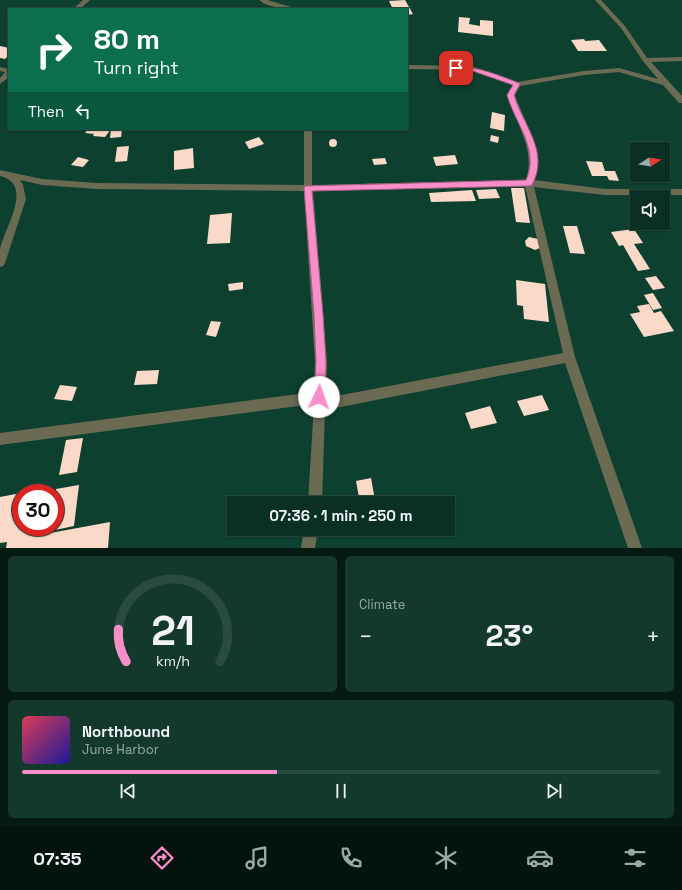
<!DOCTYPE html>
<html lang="en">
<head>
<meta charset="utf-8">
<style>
  body { margin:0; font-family:"Space Grotesk",sans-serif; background:#13382c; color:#f1f3f6; height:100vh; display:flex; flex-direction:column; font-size:15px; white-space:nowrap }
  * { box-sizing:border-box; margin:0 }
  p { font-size:13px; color:#99a9a6 }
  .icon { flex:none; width:22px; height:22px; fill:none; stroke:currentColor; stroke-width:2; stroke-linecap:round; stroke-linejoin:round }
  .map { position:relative; height:548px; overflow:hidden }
  .details { display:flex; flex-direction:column; gap:8px; padding:8px; background:#061a14; flex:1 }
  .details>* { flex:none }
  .top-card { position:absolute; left:8px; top:8px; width:400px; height:122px; border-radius:0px; box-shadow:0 1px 3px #0004,0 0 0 1px #2a4b41; background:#0b6e4f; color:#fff; overflow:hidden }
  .needle { width:26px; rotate:78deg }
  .tools { position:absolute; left:630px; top:142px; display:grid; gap:8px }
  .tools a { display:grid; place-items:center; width:40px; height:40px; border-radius:0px; background:#0a3024; box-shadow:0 1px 3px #0004,0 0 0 1px #2a4b41; font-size:20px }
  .speed { position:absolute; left:12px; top:484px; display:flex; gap:8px; font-size:20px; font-weight:700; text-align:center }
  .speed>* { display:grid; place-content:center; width:52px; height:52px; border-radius:50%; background:#0a3024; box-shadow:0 1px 3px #0004,0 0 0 1px #2a4b41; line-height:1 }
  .speed .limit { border:6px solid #d22; background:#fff; color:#111 }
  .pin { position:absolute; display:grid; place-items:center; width:34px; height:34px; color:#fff; margin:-17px; border-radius:8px; box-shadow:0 2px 6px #0006 }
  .me { position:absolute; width:44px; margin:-22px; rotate:3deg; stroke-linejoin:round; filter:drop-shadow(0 0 3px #0008) }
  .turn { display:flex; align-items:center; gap:14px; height:84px; padding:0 20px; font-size:18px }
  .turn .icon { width:52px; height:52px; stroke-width:2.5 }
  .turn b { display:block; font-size:28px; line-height:34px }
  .then { display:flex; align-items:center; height:38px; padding:0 20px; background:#0003; gap:8px; font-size:15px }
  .big { font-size:30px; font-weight:700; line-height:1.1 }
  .details .widget { flex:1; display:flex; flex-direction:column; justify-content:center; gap:6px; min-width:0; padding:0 14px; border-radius:6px; background:#13382c }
  .details .dial { align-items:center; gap:0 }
  .dial svg { height:104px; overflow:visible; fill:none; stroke:#2a4b41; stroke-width:7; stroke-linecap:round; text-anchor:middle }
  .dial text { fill:#f1f3f6; stroke:none }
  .song { display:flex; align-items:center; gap:12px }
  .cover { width:48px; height:48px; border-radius:6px; background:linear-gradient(135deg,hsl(350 70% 55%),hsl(240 70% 35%)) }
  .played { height:4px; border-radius:2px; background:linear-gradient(90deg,#f98fc8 40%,#2a4b41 40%) }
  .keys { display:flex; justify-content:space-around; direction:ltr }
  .heat { display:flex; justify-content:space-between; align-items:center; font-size:22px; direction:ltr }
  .details .tiles { flex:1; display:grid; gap:8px; grid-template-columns:1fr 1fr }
  .widget:last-child { grid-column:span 2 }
  .trip { position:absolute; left:227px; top:496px; width:228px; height:40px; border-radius:0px; background:#0a3024; box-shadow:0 1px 3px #0004,0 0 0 1px #2a4b41; font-weight:700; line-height:40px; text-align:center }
  .menu { display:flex; height:64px; justify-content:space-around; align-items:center; background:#04130e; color:#99a9a6 }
  .menu .icon { width:28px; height:28px }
  .menu .current { color:#f98fc8 }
  .menu b { font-size:18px; color:#f1f3f6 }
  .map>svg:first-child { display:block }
  .building { fill:#fbd9c8 }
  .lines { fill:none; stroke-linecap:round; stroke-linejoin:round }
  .minor { fill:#6b6b54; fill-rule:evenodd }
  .tertiary { fill:#6b6b54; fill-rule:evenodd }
  .route { fill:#f98fc8; stroke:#a25d82 }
</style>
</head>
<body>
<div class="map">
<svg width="682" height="548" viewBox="0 0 682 548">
  <rect width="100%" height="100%" fill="#0e4030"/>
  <path class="building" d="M405 0 413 14 407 15V9H393L389 1Z
    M459 17 470 18 469 24 480 26V20L493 21V36L458 32Z
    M584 39 585 41 599 40 607 51H578L571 40Z
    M0 46 9 48V55L5 59 0 58Z
    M492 112 505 115 504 131 490 128Z
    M88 129H111L105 137 93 136 94 134 85 133Z
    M111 129H122L121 137 110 138Z
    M491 135 499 137 498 143 490 141Z
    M259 137 264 144 249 149 245 142Z
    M329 143a4 4 0 1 1 8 0a4 4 0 1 1-8 0Z
    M129 146 127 161 115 162 117 147Z
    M193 148 194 168 174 170V151Z
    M455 155 458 164 436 166 433 157Z
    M78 157 89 160 83 167 71 165Z
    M385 158 387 164 374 165 372 159Z
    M586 161 602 162 605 171H615L619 181 609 180 607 176H592Z
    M511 188H524L530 223 516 222Z
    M496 189 500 198 479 199 476 190Z
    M472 190 476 201 431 202 429 193Z
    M232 213 230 243 207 244 210 215Z
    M563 226H577L585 254 570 253Z
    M634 229 643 243 634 244 650 269 638 271 623 245 619 246 611 232Z
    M529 237 538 239 540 248 535 250 526 246 525 241Z
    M656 276 665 288 653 290 645 278Z
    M516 280 545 284 549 322 524 319 523 306 517 305Z
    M243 282V289L229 291 228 284Z
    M653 293 662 308 653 310 644 295Z
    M649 304 654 313 661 311 674 331 644 337 630 314 640 312 637 306Z
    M211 321 221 322 216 337 206 335Z
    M159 370 157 384 134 385 137 371Z
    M60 385 77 387 72 401 54 399Z
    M542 395 549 410 524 416 517 401Z
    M490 406 497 423 471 429 465 413Z
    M83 438 77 472 59 475 66 440Z
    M371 478 375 500 360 503 356 481Z
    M79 485 74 526 50 531V527H55L56 489Z
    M52 487 51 493H24V492Z
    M21 493V527H46L45 534 110 522 108 548H6L7 542 0 543V497Z"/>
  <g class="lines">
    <path class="minor" d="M259 0H267L298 9C286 9 268 8 259 0Z
      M595 0H601L625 26 647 58 682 57V61L651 62 682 96V103H679L663 85 619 72 584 75 520 86 515 95C525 125 544 148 534 180L605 189H682V195H605L534 187 575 357 642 548H628L565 363 325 410 322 503H308L314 404 0 445V433L314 392 315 362 304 191 97 189 42 185 20 180 23 185 26 199 5 263 3 266 0 267C0 261 0 254 0 249 4 229 35 184 0 176V170L42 179 97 183 304 185V129H312V185L526 180C536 149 516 124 507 95L513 85 470 70 407 69V65L471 66 517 82 584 71 619 68 658 79 643 61 621 28ZM525 186 563 353 326 398 327 362 313 191Z
      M0 67 9 69V73L0 71Z
      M304 529H318L315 548H301Z"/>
    <path class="tertiary" d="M83 0H90L80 9H73Z
      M6 71H9V77L0 84V78Z"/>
  </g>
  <path class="route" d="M456 66C479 67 498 75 519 83L520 84 514 95C523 126 550 151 532 185L529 186 312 191 323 315 326 362 325 397 323 401 319 402 316 401 314 397 316 362 314 315 304 188 305 186 526 180C540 150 515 123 507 95L513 85 470 70 454 69V67Z"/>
</svg>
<div class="tools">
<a><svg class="needle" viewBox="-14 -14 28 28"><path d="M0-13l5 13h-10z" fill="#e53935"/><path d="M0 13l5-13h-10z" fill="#99a9a6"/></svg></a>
<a><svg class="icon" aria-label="sound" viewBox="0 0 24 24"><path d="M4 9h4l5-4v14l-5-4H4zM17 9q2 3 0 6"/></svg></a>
</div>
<div class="speed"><div class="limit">30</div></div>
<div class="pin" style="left:456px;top:68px;background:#d93025"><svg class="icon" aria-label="arrive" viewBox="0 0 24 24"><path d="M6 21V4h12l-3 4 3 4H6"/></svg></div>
<svg class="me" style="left:319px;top:397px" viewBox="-20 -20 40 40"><circle r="19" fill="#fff"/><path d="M0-13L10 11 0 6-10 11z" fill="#f98fc8"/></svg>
<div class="trip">07:36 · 1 min · 250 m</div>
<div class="top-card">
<div class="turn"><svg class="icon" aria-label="right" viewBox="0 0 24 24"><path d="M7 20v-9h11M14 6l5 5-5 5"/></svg><div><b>80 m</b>Turn right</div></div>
<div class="then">Then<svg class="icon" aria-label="left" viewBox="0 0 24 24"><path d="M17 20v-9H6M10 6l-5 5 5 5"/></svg></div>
</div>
</div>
<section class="details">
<div class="tiles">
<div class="widget dial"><svg viewBox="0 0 100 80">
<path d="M14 69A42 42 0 1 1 86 69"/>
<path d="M14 69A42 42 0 0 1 8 44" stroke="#f98fc8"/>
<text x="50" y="56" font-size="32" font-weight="700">21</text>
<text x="50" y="72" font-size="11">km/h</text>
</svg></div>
<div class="widget"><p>Climate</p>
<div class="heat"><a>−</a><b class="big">23°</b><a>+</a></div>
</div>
<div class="widget">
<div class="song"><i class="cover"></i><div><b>Northbound</b><p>June Harbor</p></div></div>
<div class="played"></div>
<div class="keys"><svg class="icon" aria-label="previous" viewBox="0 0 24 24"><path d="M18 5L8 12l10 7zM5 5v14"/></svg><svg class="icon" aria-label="pause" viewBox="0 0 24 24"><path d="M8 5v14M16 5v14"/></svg><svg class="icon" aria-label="next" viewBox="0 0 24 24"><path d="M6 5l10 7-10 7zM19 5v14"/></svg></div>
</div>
</div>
</section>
<nav class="menu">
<b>07:35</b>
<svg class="icon current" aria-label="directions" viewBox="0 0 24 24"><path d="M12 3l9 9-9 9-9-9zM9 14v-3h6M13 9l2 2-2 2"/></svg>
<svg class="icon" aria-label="music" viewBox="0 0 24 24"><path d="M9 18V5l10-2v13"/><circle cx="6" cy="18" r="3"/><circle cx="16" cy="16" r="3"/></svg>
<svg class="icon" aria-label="phone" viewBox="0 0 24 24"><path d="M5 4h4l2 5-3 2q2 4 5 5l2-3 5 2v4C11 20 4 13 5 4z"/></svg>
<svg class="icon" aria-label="climate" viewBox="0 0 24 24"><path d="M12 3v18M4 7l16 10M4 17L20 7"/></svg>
<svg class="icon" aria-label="car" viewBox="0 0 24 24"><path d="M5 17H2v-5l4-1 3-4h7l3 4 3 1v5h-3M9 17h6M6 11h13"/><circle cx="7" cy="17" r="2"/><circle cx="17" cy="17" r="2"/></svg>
<svg class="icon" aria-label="filters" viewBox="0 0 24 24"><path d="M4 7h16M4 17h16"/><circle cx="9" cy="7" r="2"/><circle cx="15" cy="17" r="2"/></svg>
</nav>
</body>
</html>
